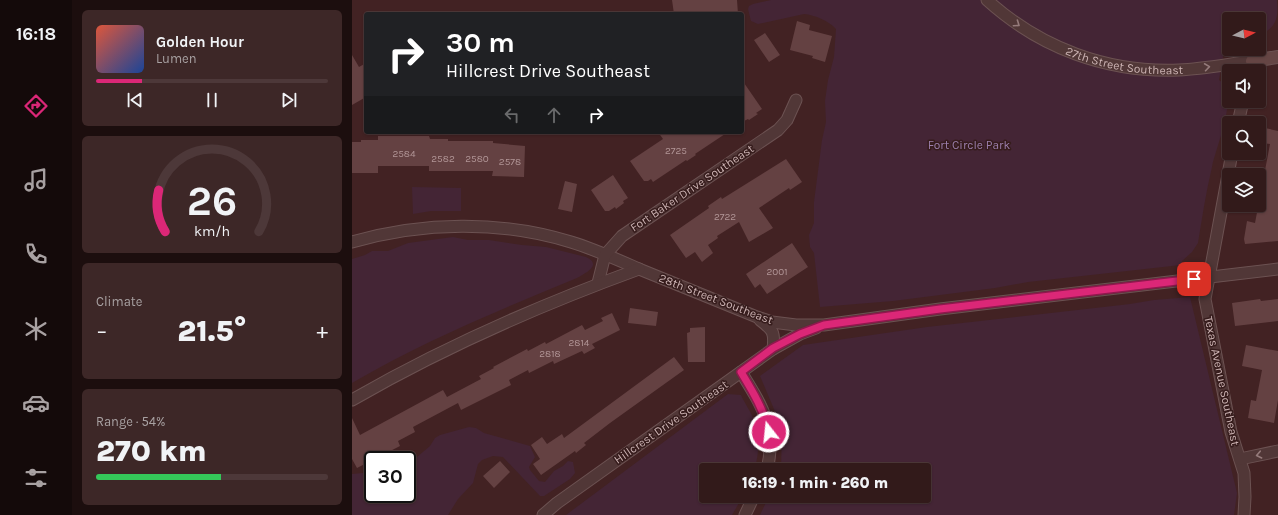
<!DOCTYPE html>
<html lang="en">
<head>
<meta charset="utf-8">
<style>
  body { margin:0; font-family:Karla,sans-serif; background:#3d2727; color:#f1f3f6; height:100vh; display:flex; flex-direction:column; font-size:15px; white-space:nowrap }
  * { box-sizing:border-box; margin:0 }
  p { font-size:13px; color:#a8a1a2 }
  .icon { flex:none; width:22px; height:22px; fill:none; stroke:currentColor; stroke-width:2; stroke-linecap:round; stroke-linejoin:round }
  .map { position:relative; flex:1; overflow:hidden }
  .sheet { display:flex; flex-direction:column; gap:10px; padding:10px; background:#1c0e0e; width:280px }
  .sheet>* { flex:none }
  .guide { position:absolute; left:12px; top:12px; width:380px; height:122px; border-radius:4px; box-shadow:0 1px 3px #0004,0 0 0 1px #4d3839; background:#202124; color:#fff; overflow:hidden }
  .needle { width:26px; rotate:83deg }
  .buttons { position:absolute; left:870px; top:12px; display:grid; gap:8px }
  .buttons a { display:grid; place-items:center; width:44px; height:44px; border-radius:4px; background:#321a1a; box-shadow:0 1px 3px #0004,0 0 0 1px #4d3839; font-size:20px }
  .speed { position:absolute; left:12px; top:451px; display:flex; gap:8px; font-size:20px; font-weight:700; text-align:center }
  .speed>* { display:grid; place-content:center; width:52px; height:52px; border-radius:50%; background:#321a1a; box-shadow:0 1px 3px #0004,0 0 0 1px #4d3839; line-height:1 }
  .speed .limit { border:2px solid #111; border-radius:6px; background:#fff; color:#111 }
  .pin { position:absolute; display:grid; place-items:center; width:34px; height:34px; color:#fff; margin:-17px; border-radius:8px; box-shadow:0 2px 6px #0006 }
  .me { position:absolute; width:44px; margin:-22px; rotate:344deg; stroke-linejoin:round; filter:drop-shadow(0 0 3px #0008) }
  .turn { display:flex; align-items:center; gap:14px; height:84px; padding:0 16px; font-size:18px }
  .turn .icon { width:52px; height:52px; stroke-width:2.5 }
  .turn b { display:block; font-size:28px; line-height:34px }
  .lanes { display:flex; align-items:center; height:38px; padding:0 16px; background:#0003; justify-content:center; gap:20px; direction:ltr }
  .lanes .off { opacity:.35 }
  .big { font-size:30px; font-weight:800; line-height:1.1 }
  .sheet .tile { flex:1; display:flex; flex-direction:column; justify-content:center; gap:6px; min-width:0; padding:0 14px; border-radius:6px; background:#3d2727 }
  .sheet .dial { align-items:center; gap:0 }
  .dial svg { height:104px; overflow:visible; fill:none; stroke:#4d3839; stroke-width:7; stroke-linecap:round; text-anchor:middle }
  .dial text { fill:#f1f3f6; stroke:none }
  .song { display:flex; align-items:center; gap:12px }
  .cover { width:48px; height:48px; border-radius:6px; background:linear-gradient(135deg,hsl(10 70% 55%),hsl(220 70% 35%)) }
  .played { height:4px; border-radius:2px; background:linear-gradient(90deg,#db2777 20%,#4d3839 20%) }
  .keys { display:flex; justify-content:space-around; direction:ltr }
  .heat { display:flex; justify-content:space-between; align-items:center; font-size:22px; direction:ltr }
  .charge { height:6px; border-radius:3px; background:linear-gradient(90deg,#34c759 54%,#4d3839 0) }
  .trip { position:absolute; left:347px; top:463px; width:232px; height:40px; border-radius:4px; background:#321a1a; box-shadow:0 1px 3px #0004,0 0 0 1px #4d3839; font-weight:800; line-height:40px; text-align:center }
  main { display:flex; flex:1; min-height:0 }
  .tabs { display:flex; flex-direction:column; width:72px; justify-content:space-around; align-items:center; background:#140a0a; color:#a8a1a2 }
  .tabs .icon { width:28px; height:28px }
  .tabs .current { color:#db2777 }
  .tabs b { font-size:18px; color:#f1f3f6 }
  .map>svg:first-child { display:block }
  .green { fill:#442535 }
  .building { fill:#644142 }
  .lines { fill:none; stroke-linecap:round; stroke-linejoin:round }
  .street-casing { stroke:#6c5252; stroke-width:13 }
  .secondary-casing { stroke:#6c5252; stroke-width:14 }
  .street { stroke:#513737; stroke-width:11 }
  .secondary { stroke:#654544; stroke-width:12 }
  .oneway { stroke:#957b7b }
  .route-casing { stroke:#8e194d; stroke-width:10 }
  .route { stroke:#db2777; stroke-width:7 }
  .labels { text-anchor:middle; stroke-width:3; stroke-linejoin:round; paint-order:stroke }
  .number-label { font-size:10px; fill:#b29697 }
  .street-label { font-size:12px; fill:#ccb3b3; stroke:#361c1c }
  .park-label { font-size:12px; fill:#9c7fad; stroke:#361c1c }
</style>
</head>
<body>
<main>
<nav class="tabs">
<b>16:18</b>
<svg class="icon current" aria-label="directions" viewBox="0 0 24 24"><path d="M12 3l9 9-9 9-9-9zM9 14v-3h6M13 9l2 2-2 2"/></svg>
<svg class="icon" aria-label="music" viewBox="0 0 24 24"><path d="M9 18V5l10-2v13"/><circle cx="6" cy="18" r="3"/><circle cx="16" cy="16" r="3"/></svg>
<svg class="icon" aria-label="phone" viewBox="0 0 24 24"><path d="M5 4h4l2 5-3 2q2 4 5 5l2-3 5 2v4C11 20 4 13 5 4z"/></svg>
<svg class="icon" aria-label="climate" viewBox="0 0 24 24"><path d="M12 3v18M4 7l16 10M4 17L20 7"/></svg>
<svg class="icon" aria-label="car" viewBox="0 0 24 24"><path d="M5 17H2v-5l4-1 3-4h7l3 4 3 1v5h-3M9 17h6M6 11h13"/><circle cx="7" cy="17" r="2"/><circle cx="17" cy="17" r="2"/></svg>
<svg class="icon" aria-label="filters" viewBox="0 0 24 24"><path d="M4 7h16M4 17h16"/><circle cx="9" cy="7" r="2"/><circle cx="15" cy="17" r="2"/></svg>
</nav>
<section class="sheet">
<div class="tile">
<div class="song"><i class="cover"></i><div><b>Golden Hour</b><p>Lumen</p></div></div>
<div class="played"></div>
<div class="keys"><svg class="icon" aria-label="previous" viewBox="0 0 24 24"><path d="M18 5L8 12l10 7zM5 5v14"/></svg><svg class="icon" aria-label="pause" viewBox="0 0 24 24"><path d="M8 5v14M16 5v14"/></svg><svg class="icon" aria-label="next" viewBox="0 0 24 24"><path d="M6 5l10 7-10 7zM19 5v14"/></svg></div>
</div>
<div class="tile dial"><svg viewBox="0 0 100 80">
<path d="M14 69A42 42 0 1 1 86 69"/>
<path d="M14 69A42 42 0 0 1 9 37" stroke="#db2777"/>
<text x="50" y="56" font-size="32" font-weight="700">26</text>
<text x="50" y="72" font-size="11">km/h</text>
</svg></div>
<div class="tile"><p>Climate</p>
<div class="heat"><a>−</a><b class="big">21.5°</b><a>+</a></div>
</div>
<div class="tile"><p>Range · 54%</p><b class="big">270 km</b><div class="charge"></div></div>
</section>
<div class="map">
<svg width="926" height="515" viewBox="0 0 926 515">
  <rect width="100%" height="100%" fill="#422223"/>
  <path class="green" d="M419 0H925C926 14 926 23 915 31 912 34 911 35 907 36V19H877V45L873 46 867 80C889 91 863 149 860 167 854 192 850 218 846 243L840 252 830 261 829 265 676 282 643 288 541 301 468 307 462 253 458 247 457 235 462 223V202L470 140 474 122 473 101 476 80 482 57 484 29C477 21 463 15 452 14L406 24 399 21 396 9 397 6 401 4Z
    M60 187 109 188V211H79L61 214Z
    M101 237 116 240H137L170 245 194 247 234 257C251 265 233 273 225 278 148 310 71 341 0 383V259L13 255 20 251H36L56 243Z
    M838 297 885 493 882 515H408L417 496H572V470H429L430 428 408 376 451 345 575 327 778 304 802 300Z
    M376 394 389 395C393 404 400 413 403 423 408 436 407 457 402 470H354V496H391L380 515H214Z
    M117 427 124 428 132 433 178 446 183 457 177 467 178 470 187 481 193 482 202 471 211 466 216 461 221 462 223 473 218 479 192 496H188L151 457 141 456 130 460 126 464 121 483 106 499 96 515H0V474L21 472V494H55V462L65 457 78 446 83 438 88 435Z"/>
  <path class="building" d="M320 0H385L386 14H322Z
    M445 21 458 25 457 30 480 36 473 62 460 58 461 56 438 50Z
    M413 33 428 55 417 62 402 40Z
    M0 55 7 67 14 63V97L0 105Z
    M390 80 410 109 404 113 406 114 397 120 396 119 390 122Z
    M913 128 926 131V241L893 244 892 239 895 221 903 223 918 144 910 143Z
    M306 132H376L343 154 344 155 335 161 334 160 301 182 299 179 296 181H292L278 161 311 139Z
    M26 136H77L78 139H96V141H141V143L173 146 172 177 140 176 141 171H77V166H26V173H0V142H9V140H26Z
    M434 159 450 182 438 190 437 188 407 208 421 228 397 242 387 222 365 236 366 238 356 245 361 253 350 262 343 252 334 258 318 235 357 208 356 206 369 197 370 199Z
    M261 175 276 198 271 201 272 203 264 209 263 207 257 211H253L239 190Z
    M213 181 225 184 220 212 206 209Z
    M440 243 456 267 415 294 408 284 403 288 394 274Z
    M908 299 909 301 926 299V321L883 326 880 303Z
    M278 308 306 312 304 326 276 323Z
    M260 313 268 330 240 344 243 348 232 354 230 351 202 364 201 361 177 373 176 370 157 380 159 385 109 410 106 403 61 427 63 432 46 441 48 446 5 468 0 459V418L8 435 91 390 95 397 129 379 127 376 142 368 141 367 175 349 176 351 193 342 194 344 230 325 233 330 251 321 249 318Z
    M353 327V362H336L335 333 338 332V328Z
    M894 345 926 351V400L922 423 896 418 899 400 904 401 910 370 890 366Z
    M322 357 332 370 258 423 232 443 234 445 224 453 223 451 189 475 181 464 188 459 179 445 190 437 195 444 210 434 212 438Z
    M148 461 158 472 142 488 131 476Z"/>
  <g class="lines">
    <defs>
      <g id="street">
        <path id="s1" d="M635 0C688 48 755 73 827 70 851 69 876 64 900 61L897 71"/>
        <path d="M886 123 891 101"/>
        <path d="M880 153 853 299 879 432 892 473 893 497 892 515"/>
        <path d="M0 242C70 222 149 220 219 242 242 249 264 259 287 269 326 285 365 301 405 317L420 322 444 325H472L588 309 926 269"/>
        <path d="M246 283 253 255 270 236 426 130 435 120 444 100"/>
        <path d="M408 320C421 330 423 332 421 349"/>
        <path d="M389 372C410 406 425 428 415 470"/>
        <path d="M0 400C92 347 188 305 287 269"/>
        <path d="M888 459 926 451"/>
        <path d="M191 515 205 503 421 349 448 334 464 328"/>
        <path d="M393 515 402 496"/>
      </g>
      <path id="secondary" d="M900 61 926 57"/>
    </defs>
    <use href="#street" class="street-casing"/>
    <use href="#secondary" class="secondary-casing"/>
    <use href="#street" class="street"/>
    <use href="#secondary" class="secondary"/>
  </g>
  <defs><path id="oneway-chevron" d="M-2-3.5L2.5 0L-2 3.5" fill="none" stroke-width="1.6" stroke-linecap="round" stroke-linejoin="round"/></defs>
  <g class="oneway">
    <use href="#oneway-chevron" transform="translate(665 24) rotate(35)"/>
    <use href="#oneway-chevron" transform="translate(855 67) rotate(-8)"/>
    <use href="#oneway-chevron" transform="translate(907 455) rotate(168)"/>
  </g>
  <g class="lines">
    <defs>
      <path id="route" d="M417 432C412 410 401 392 389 372L421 348 448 334 472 325 588 309 842 279"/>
    </defs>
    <use href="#route" class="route-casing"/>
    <use href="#route" class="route"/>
  </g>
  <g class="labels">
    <g class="number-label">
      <text x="324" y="154">2725</text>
      <text x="52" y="157">2584</text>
      <text x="91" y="162">2582</text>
      <text x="125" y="162">2580</text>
      <text x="158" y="165">2578</text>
      <text x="373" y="220">2722</text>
      <text x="425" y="275">2001</text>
      <text x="227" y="346">2814</text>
      <text x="198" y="357">2818</text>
    </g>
    <g class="street-label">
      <text dy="4" stroke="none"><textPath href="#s1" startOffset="154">27th Street Southeast</textPath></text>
      <text transform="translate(340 188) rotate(-34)" y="4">Fort Baker Drive Southeast</text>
      <text transform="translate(364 299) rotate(21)" y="4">28th Street Southeast</text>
      <text transform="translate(870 381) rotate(78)" y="4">Texas Avenue Southeast</text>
      <text transform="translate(319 422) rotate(-35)" y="4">Hillcrest Drive Southeast</text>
    </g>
    <g class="park-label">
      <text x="617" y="149">Fort Circle Park</text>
    </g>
  </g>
</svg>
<div class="buttons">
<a><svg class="needle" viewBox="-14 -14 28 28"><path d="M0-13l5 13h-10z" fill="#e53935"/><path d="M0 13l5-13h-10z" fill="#a8a1a2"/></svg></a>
<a><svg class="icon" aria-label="sound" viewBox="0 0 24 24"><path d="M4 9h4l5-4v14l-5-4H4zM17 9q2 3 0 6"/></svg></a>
<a><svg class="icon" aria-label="search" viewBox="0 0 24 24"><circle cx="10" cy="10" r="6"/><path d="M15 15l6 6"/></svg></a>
<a><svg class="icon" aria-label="layers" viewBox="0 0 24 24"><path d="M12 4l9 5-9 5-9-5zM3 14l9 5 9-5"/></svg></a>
</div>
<div class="speed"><div class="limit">30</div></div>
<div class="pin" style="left:842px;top:279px;background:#d93025"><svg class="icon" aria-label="arrive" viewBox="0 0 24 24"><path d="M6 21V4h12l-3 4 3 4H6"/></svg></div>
<svg class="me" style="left:417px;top:432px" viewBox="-20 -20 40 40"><circle r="17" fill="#db2777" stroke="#fff" stroke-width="3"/><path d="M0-11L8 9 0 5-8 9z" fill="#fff"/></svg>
<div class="trip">16:19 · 1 min · 260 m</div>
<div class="guide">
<div class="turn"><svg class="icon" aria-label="right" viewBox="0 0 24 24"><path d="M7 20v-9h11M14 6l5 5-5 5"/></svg><div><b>30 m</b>Hillcrest Drive Southeast</div></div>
<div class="lanes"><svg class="icon off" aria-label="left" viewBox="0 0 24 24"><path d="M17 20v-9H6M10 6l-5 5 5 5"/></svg><svg class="icon off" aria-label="ahead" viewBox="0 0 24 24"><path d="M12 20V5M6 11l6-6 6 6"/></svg><svg class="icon" aria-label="right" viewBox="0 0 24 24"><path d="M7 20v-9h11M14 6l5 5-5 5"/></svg></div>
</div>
</div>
</main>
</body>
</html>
